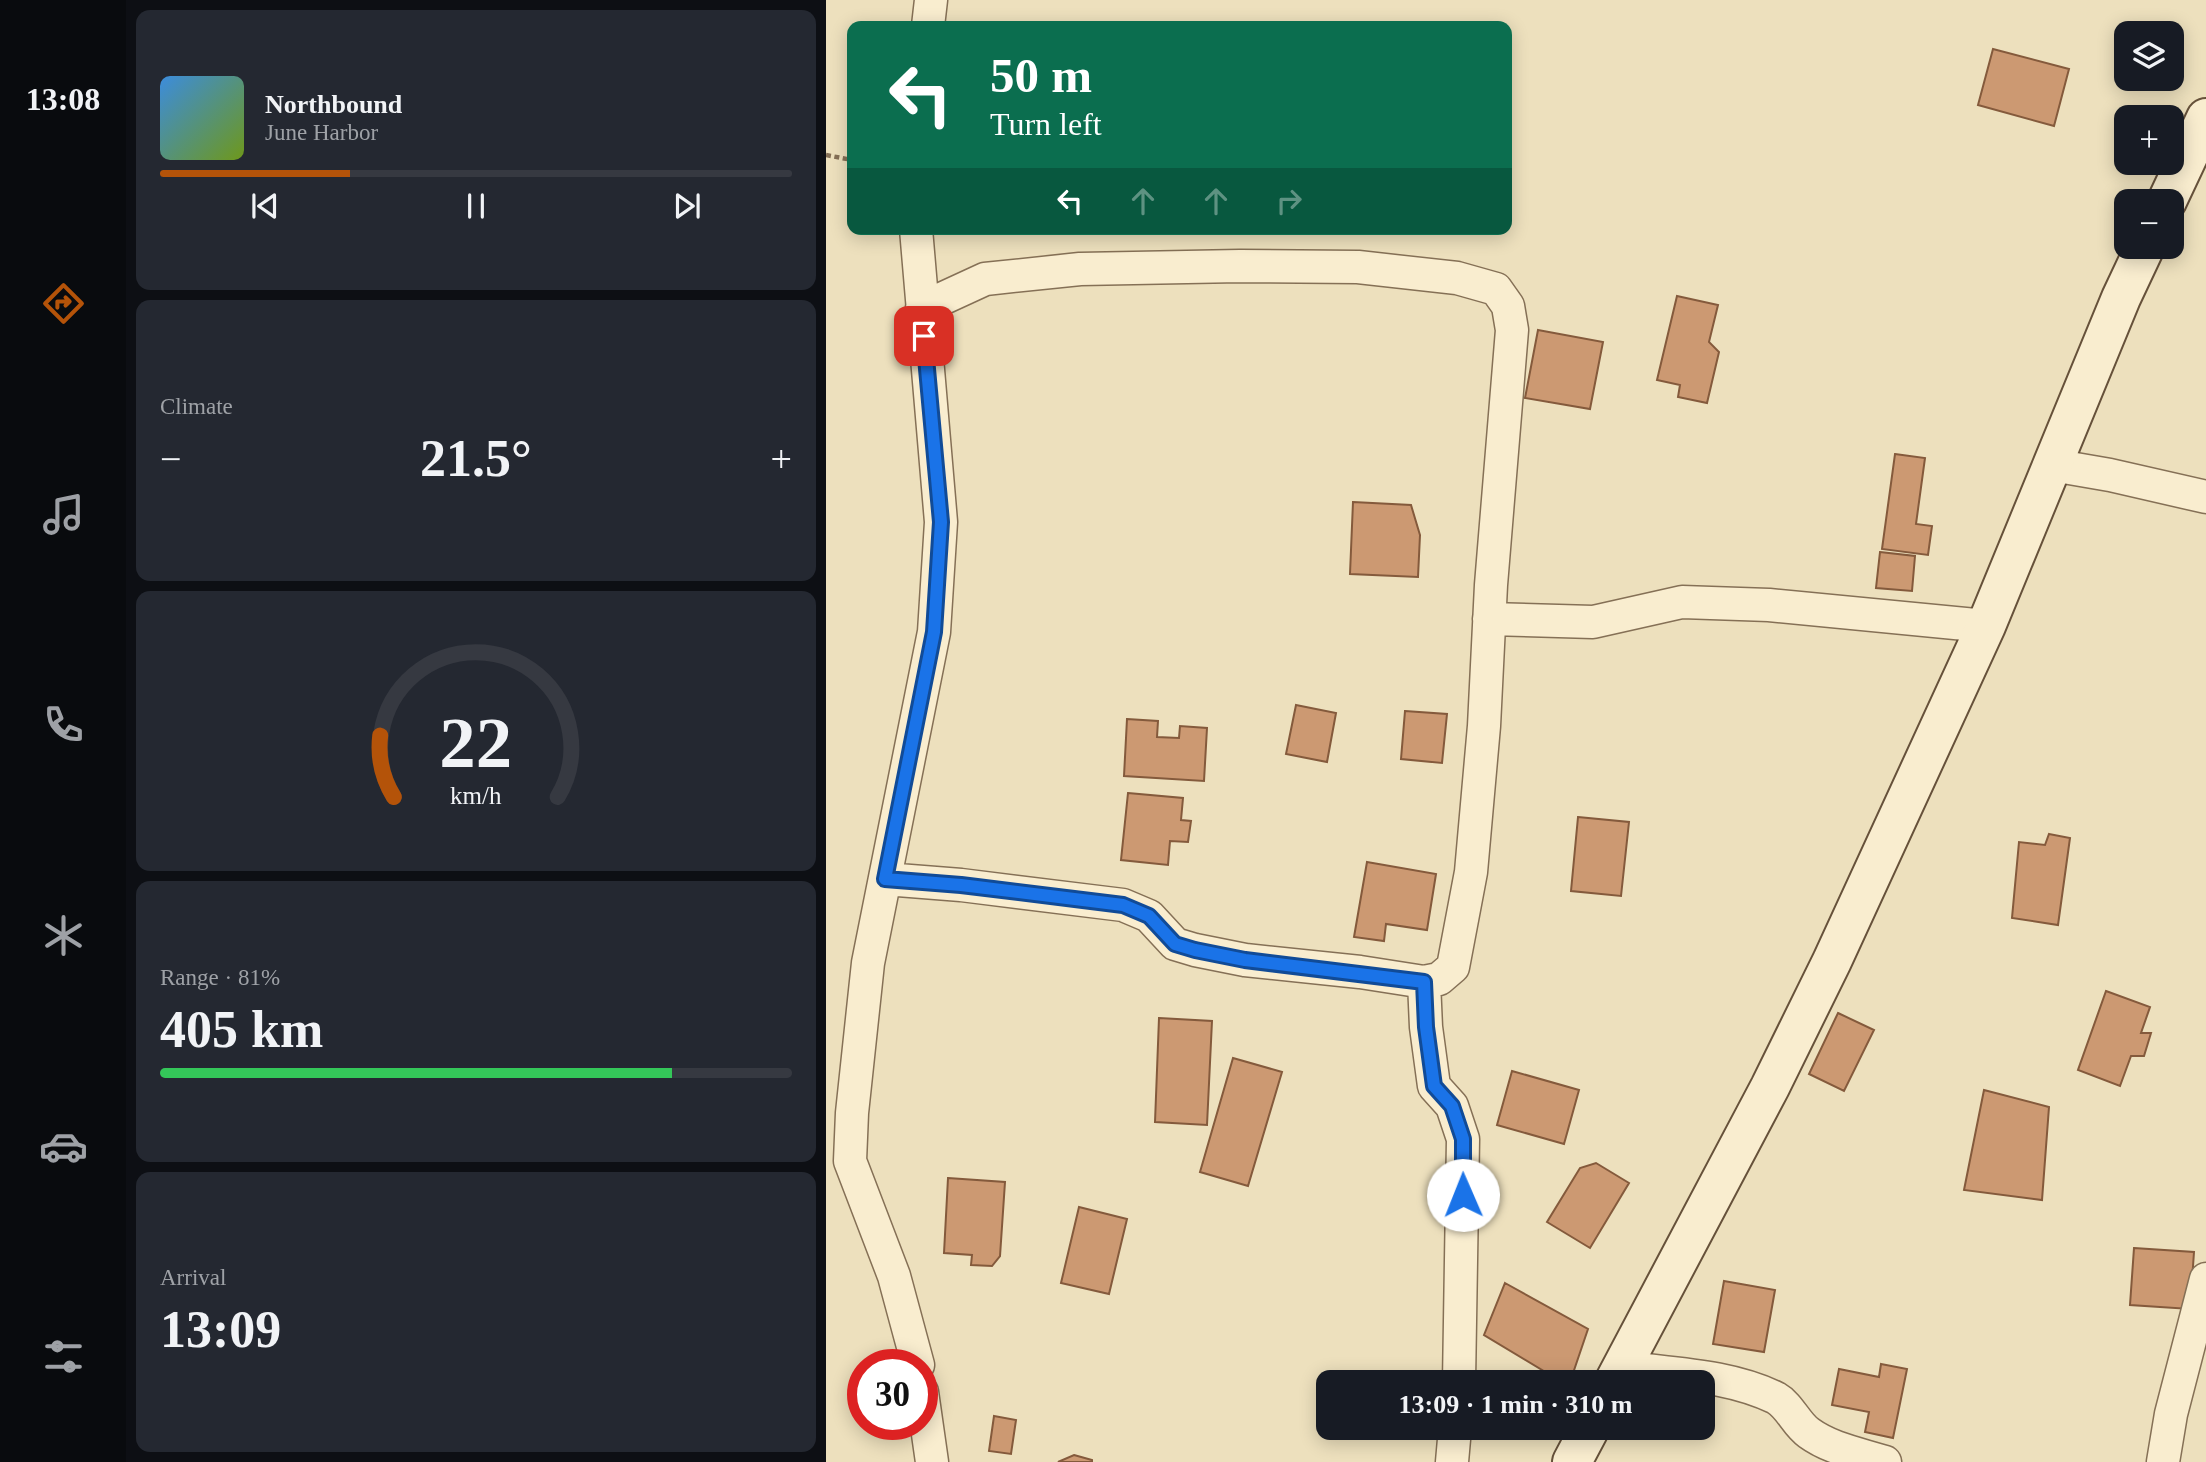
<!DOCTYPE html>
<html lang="en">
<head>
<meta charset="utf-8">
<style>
  body { margin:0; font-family:Georgia,serif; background:#242831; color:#f1f3f6; height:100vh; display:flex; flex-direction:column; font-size:26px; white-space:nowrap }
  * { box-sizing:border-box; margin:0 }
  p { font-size:23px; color:#9ea1a6 }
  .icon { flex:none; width:38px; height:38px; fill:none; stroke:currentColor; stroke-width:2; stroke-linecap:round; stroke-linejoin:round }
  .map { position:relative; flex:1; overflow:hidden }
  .panel { display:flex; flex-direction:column; gap:10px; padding:10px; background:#0d0f14; width:700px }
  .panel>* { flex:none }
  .hud { position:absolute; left:21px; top:21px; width:665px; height:214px; border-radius:14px; box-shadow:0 4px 18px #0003; background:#0b6e4f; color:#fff; overflow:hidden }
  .tools { position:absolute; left:1288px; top:21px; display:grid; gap:14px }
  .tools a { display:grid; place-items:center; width:70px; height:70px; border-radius:14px; background:#171b24; box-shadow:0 4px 18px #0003; font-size:35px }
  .speed { position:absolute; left:21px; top:1349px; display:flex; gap:14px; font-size:35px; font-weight:700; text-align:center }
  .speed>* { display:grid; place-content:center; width:91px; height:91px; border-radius:50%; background:#171b24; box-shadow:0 4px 18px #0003; line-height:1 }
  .speed .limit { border:10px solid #d22; background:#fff; color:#111 }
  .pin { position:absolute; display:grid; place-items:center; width:60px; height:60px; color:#fff; margin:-30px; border-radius:14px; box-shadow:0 4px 10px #0006 }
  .me { position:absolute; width:77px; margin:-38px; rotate:359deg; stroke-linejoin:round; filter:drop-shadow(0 0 5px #0008) }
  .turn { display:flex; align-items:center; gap:24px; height:147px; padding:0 28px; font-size:32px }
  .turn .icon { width:91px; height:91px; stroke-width:2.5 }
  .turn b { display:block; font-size:49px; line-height:60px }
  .lanes { display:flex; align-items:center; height:66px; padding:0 28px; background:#0003; justify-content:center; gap:35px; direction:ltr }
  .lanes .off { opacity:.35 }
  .big { font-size:52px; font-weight:700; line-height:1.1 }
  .panel .card { flex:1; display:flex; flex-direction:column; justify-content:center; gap:10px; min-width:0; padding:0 24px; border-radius:14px; background:#242831 }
  .panel .dial { align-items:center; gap:0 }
  .dial svg { height:182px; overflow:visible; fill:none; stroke:#363941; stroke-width:7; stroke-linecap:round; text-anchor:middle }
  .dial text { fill:#f1f3f6; stroke:none }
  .song { display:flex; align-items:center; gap:21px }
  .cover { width:84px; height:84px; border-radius:10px; background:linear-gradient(135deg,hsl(210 70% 55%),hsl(80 70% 35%)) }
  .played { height:7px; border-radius:4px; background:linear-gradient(90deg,#b45309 30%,#363941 30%) }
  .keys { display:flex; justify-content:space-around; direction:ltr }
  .heat { display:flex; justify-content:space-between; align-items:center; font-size:38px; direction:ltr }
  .charge { height:10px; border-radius:5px; background:linear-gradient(90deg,#34c759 81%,#363941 0) }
  .trip { position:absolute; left:490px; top:1370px; width:399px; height:70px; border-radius:14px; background:#171b24; box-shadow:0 4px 18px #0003; font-weight:700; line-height:70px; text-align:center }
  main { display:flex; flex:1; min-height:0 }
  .menu { display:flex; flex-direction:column; width:126px; justify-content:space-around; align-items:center; background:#090b0e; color:#9ea1a6 }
  .menu .icon { width:49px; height:49px }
  .menu .on { color:#b45309 }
  .menu b { font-size:32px; color:#f1f3f6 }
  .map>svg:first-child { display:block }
  .building { fill:#cc9972; stroke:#845a3c; stroke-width:2 }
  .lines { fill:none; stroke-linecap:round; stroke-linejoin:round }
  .street-casing { stroke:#857056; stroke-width:35 }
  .secondary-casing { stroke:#66513a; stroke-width:42 }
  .path { stroke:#857056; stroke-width:4.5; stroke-dasharray:5 3.5; stroke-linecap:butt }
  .street { stroke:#f9edcf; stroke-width:32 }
  .secondary { stroke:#f9edcf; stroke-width:38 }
  .route-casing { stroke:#114b97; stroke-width:18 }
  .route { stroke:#1a73e8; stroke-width:12 }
</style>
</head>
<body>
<main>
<nav class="menu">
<b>13:08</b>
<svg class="icon on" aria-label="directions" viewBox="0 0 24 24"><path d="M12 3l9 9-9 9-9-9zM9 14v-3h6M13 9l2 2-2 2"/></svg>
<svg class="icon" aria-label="music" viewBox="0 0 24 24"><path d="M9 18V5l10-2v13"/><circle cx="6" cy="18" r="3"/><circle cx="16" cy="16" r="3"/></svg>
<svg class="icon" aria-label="phone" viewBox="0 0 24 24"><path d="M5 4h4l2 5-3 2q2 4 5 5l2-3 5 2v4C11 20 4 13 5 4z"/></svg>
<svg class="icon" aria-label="climate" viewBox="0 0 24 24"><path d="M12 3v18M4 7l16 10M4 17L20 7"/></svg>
<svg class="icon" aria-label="car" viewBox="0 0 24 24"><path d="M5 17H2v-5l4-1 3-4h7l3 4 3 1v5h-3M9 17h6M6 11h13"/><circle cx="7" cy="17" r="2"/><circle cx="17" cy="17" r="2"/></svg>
<svg class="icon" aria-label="filters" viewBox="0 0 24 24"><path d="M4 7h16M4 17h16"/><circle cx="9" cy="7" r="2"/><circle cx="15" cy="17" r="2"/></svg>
</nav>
<section class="panel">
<div class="card">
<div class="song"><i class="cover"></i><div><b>Northbound</b><p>June Harbor</p></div></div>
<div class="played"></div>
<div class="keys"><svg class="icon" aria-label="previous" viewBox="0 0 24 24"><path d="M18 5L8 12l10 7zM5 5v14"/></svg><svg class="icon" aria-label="pause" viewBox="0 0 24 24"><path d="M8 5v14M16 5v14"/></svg><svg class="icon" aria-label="next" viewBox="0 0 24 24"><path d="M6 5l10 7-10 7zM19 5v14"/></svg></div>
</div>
<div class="card"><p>Climate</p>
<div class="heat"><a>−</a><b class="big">21.5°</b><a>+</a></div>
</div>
<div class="card dial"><svg viewBox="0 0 100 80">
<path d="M14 69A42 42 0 1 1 86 69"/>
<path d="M14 69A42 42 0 0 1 8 42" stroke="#b45309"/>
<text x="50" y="56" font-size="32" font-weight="700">22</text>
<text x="50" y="72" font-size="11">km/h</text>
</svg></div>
<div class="card"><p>Range · 81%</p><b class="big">405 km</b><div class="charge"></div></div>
<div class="card"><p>Arrival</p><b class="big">13:09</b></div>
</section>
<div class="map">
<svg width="1380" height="1462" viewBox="0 0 1380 1462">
  <rect width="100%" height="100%" fill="#ede0bd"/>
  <path class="building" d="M1167 49 1243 69 1228 126 1152 105Z
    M851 296 892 305 883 342 893 352 881 403 852 397 854 385 831 380Z
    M712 330 777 342 764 409 699 398Z
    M1069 454 1099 458 1090 524 1106 526 1102 555 1056 549Z
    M527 502 585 505 594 535 592 577 524 574Z
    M1054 552 1089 556 1086 591 1050 588Z
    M470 705 510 713 501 762 460 754Z
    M579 711 621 714 616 763 575 759Z
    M301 719 332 721 331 737 353 738 354 726 381 728 378 781 298 776Z
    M302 793 357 798 355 820 365 821 362 842 344 841 342 865 295 860Z
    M752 817 803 822 795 896 745 891Z
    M1223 834 1244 838 1232 925 1186 918 1193 842 1219 845Z
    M541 862 610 874 601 930 560 924 558 941 528 937Z
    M1280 991 1324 1007 1315 1033H1325L1318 1056H1305L1294 1086 1252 1070Z
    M1012 1013 1048 1030 1018 1091 983 1074Z
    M333 1018 386 1021 381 1125 329 1122Z
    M407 1058 456 1072 422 1186 374 1172Z
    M686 1071 753 1090 738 1144 671 1125Z
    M1158 1090 1223 1107 1216 1200 1138 1190Z
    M770 1163 803 1183 764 1248 721 1222 754 1168Z
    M122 1178 179 1182 174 1256 166 1266 145 1265 146 1255 118 1253Z
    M253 1207 301 1219 283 1294 235 1283Z
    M1308 1248 1368 1252 1364 1309 1304 1305Z
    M898 1281 949 1290 938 1352 887 1344Z
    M679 1283 762 1329 744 1382H736L658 1335Z
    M1055 1364 1081 1369 1067 1438 1039 1432 1043 1412 1006 1405 1013 1369 1053 1377Z
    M168 1416 190 1420 185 1454 163 1451Z
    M248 1455 266 1460V1462H232Z"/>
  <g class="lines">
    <defs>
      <path id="street" d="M102 26 105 0
        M90 229 115 522 108 632 42 963 26 1113 24 1161 68 1276 92 1365
        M1226 465 1284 475 1380 497
        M663 619 767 622 856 602 943 605 1160 626
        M59 879 135 885 297 905 323 916 349 944 369 950 419 960 534 972 598 982 613 979 627 967 645 872 658 726 665 585 686 330 682 306 670 289 631 278 532 267 414 266 254 269 159 279 96 308
        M598 982 600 1027 608 1086 626 1106 637 1139 633 1382
        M796 1367C847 1374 903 1375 950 1398 964 1406 970 1424 983 1433 1005 1449 1034 1454 1059 1462
        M96 1392 106 1462
        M626 1462 629 1428
        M1337 1462 1345 1414 1380 1279"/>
      <path id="secondary" d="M1341 201 1380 118
        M788 1382 944 1087 1006 961 1160 626 1295 298 1319 247
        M746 1462 764 1428"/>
    </defs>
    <use href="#street" class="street-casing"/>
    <use href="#secondary" class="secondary-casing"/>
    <path class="path" d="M0 155 26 160"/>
    <use href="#street" class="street"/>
    <use href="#secondary" class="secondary"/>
  </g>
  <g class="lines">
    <defs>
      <path id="route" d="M98 336 115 522 108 632 59 879 135 885 297 905 323 916 349 944 369 950 419 960 598 982 600 1027 608 1086 626 1106 637 1139V1195"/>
    </defs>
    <use href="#route" class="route-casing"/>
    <use href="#route" class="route"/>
  </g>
</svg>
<div class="tools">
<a><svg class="icon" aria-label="layers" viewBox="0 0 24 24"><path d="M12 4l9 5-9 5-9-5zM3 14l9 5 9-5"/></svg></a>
<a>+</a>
<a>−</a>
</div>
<div class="speed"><div class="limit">30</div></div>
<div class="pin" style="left:98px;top:336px;background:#d93025"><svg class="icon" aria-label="arrive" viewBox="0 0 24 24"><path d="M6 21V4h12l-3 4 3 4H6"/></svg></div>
<svg class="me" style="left:637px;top:1195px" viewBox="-20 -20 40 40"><circle r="19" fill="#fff"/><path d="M0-13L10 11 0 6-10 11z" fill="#1a73e8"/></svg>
<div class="trip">13:09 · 1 min · 310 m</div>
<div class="hud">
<div class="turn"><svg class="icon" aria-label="left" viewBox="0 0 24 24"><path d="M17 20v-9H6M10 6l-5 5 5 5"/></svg><div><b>50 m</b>Turn left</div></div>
<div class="lanes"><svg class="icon" aria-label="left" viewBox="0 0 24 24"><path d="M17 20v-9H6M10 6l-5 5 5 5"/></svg><svg class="icon off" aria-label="ahead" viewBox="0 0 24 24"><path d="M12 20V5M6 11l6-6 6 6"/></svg><svg class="icon off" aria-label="ahead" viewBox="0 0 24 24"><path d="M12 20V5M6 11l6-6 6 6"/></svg><svg class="icon off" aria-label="right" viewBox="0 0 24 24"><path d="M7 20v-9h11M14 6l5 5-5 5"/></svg></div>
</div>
</div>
</main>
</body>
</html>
